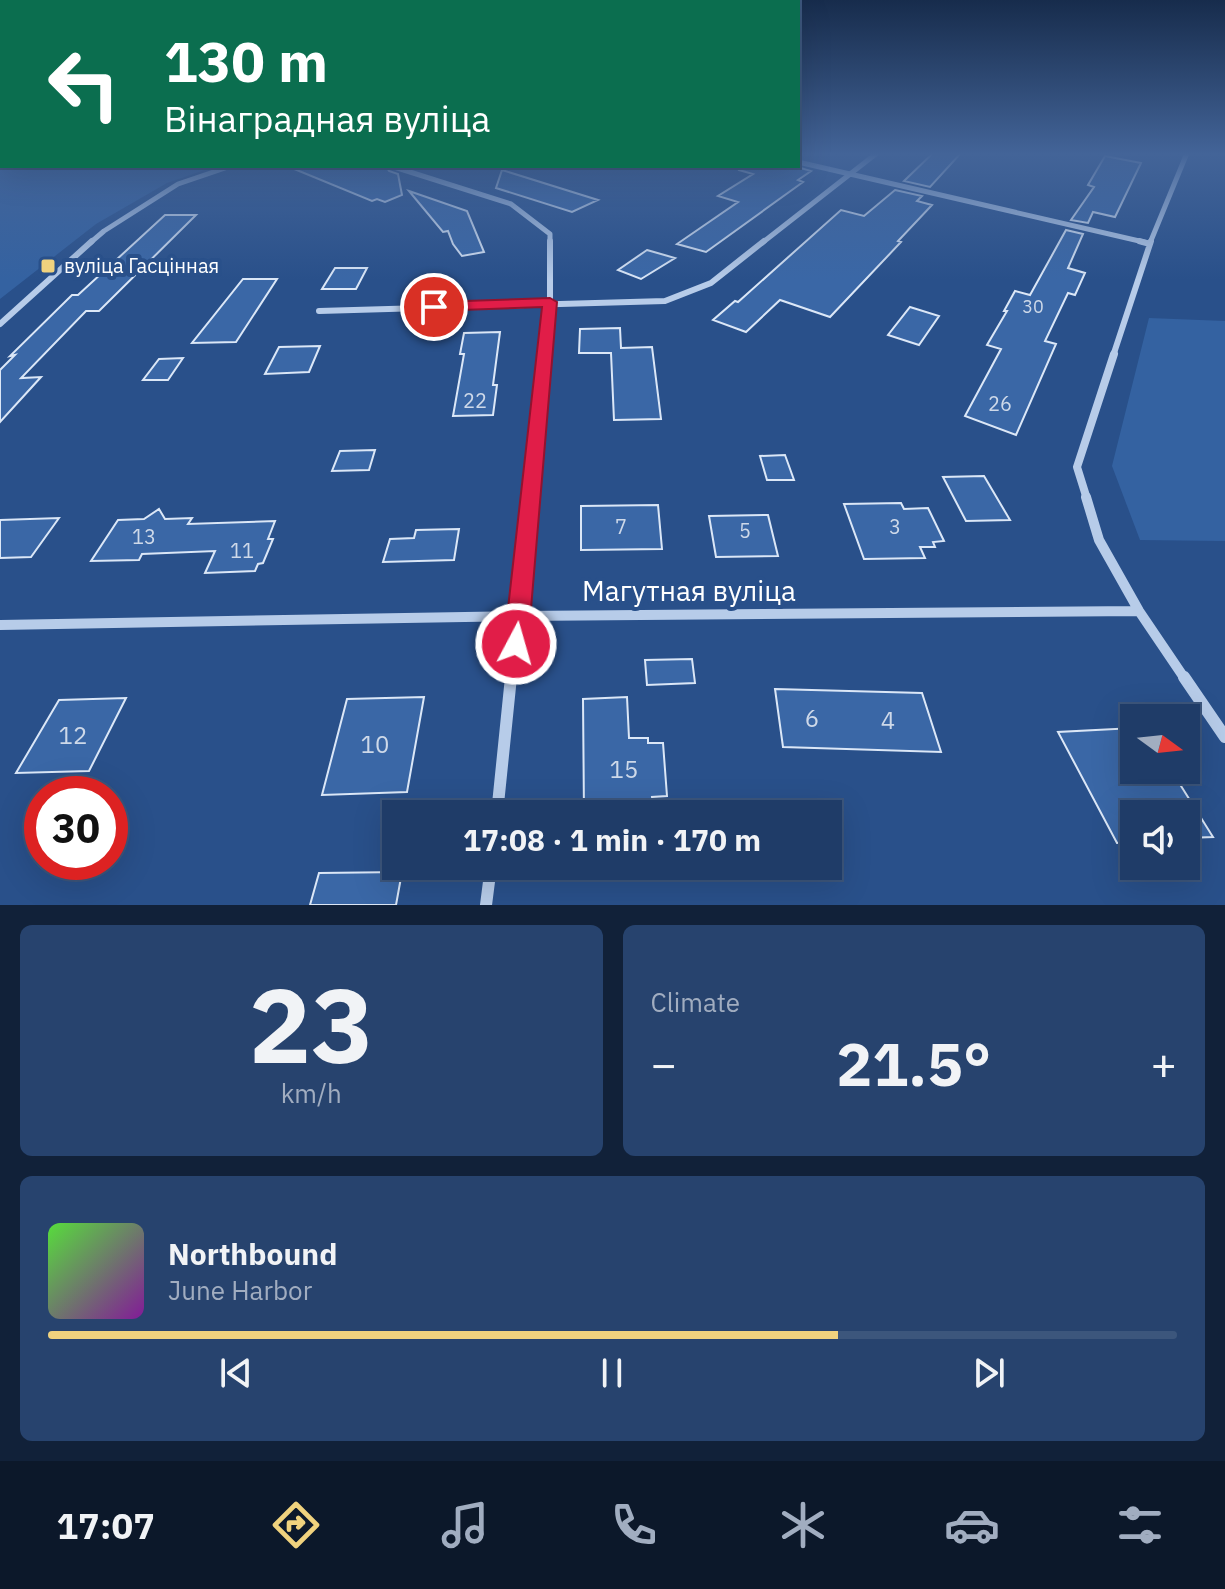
<!DOCTYPE html>
<html lang="en">
<head>
<meta charset="utf-8">
<style>
  body { margin:0; font-family:"IBM Plex Sans",sans-serif; background:#27436e; color:#f1f3f6; height:100vh; display:flex; flex-direction:column; font-size:30px; white-space:nowrap }
  * { box-sizing:border-box; margin:0 }
  p { font-size:26px; color:#a1adc0 }
  .icon { flex:none; width:44px; height:44px; fill:none; stroke:currentColor; stroke-width:2; stroke-linecap:round; stroke-linejoin:round }
  .map { position:relative; height:905px; overflow:hidden }
  .details { display:flex; flex-direction:column; gap:20px; padding:20px; background:#112139; flex:1 }
  .details>* { flex:none }
  .guide { position:absolute; left:0px; top:0px; width:800px; height:168px; box-shadow:0 8px 32px #0002,0 0 0 2px #3c567c; background:#0b6e4f; color:#fff; overflow:hidden }
  .needle { width:52px; rotate:105deg }
  .fabs { position:absolute; left:1120px; top:704px; display:grid; gap:16px }
  .fabs a { display:grid; place-items:center; width:80px; height:80px; border-radius:0px; background:#1f3c68; box-shadow:0 8px 32px #0002,0 0 0 2px #3c567c; font-size:40px }
  .speed { position:absolute; left:24px; top:776px; display:flex; gap:16px; font-size:40px; font-weight:700; text-align:center }
  .speed>* { display:grid; place-content:center; width:104px; height:104px; border-radius:50%; background:#1f3c68; box-shadow:0 8px 32px #0002,0 0 0 2px #3c567c; line-height:1 }
  .speed .limit { border:12px solid #d22; background:#fff; color:#111 }
  .pin { position:absolute; display:grid; place-items:center; width:68px; height:68px; color:#fff; margin:-34px; border:4px solid #fff; border-radius:50%; box-shadow:0 2px 8px #0007 }
  .me { position:absolute; width:88px; margin:-44px; rotate:6deg; stroke-linejoin:round; filter:drop-shadow(0 0 6px #0008) }
  .turn { display:flex; align-items:center; gap:28px; height:168px; padding:0 32px; font-size:36px }
  .turn .icon { width:104px; height:104px; stroke-width:2.5 }
  .turn b { display:block; font-size:56px; line-height:68px }
  .big { font-size:60px; font-weight:700; line-height:1.1 }
  .details .tile { flex:1; display:flex; flex-direction:column; justify-content:center; gap:12px; min-width:0; padding:0 28px; border-radius:12px; background:#27436e }
  .details .dial { align-items:center; gap:0 }
  .dial b { font-size:104px; line-height:1 }
  .song { display:flex; align-items:center; gap:24px }
  .cover { width:96px; height:96px; border-radius:12px; background:linear-gradient(135deg,hsl(110 70% 55%),hsl(290 70% 35%)) }
  .played { height:8px; border-radius:4px; background:linear-gradient(90deg,#f0d27e 70%,#3c567c 70%) }
  .keys { display:flex; justify-content:space-around; direction:ltr }
  .heat { display:flex; justify-content:space-between; align-items:center; font-size:44px; direction:ltr }
  .details .tiles { flex:1; display:grid; gap:20px; grid-template-columns:1fr 1fr }
  .tile:last-child { grid-column:span 2 }
  .trip { position:absolute; left:382px; top:800px; width:460px; height:80px; border-radius:0px; background:#1f3c68; box-shadow:0 8px 32px #0002,0 0 0 2px #3c567c; font-weight:700; line-height:80px; text-align:center }
  .menu { display:flex; height:128px; justify-content:space-around; align-items:center; background:#0c182a; color:#a1adc0 }
  .menu .icon { width:56px; height:56px }
  .menu .current { color:#f0d27e }
  .menu b { font-size:36px; color:#f1f3f6 }
  .map>svg:first-child { display:block }
  .green { fill:#3462a1 }
  .building { fill:#3a67a6; stroke:#dbe7f7; stroke-width:2 }
  .lines { fill:none; stroke-linecap:round; stroke-linejoin:round }
  .minor-far4 { stroke:#b7cce9; stroke-width:5 }
  .minor-far3 { stroke:#b7cce9; stroke-width:6 }
  .minor-far2 { stroke:#b7cce9; stroke-width:8 }
  .minor-far1 { stroke:#b7cce9; stroke-width:10 }
  .minor { stroke:#b7cce9; stroke-width:12 }
  .route { fill:#e11d48; stroke:#92132f; stroke-width:2 }
  .poi-dot { fill:#f0d27e; stroke:#29508a; stroke-width:3 }
  .labels { text-anchor:middle; stroke-width:8; stroke-linejoin:round; paint-order:stroke }
  .far-number-label { font-size:18px; fill:#ced9e9 }
  .far-poi-label { font-size:20px; fill:#fff; stroke:#29508a; text-anchor:start }
  .number-label { font-size:20px; fill:#ced9e9 }
  .near-number-label { font-size:24px; fill:#ced9e9 }
  .near-street-label { font-size:28px; fill:#fff; stroke:#29508a }
</style>
</head>
<body>
<div class="map">
<svg width="1225" height="905" viewBox="0 0 1225 905">
  <rect width="100%" height="100%" fill="#29508a"/>
  <path class="green" d="M0 153 2 166H216L167 183 96 224 0 299Z
    M1149 318 1225 321V541L1140 540 1112 466Z"/>
  <path class="building" d="M933 153H961L930 187 904 181Z
    M1105 156 1141 163 1115 217 1093 212 1088 223 1071 220 1094 187 1088 185Z
    M287 166H386L389 171 398 174 402 195 385 202 377 199 372 201Z
    M740 166H794L811 171 798 180 803 182 706 252 677 244 738 202 718 196 753 174 739 170Z
    M502 170 598 200 572 212 496 188Z
    M895 190 922 196 917 201 932 205 898 241 901 242 830 317 780 300 746 332 713 320 735 301 738 302 841 210 864 216Z
    M409 191 467 211 484 252 462 256 453 244 448 231 443 232Z
    M165 215H196L99 311H86L21 378 41 377 0 422V370L15 355 10 356 72 295H78Z
    M1066 230 1083 234 1068 268 1085 273 1075 295 1068 293 1045 341 1056 344 1016 435 965 416 1001 349 987 345 1007 311H1004L1015 291 1030 295Z
    M647 250 675 258 641 279 618 270Z
    M335 268H367L356 289H322Z
    M243 279H277L236 342 192 343Z
    M910 307 939 316 919 345 888 335Z
    M620 328 621 348 652 347 661 419 614 420 611 353H579L580 329Z
    M500 332 493 385H497L493 415 453 416 464 354H460L464 333Z
    M320 346 309 372 265 374 279 347Z
    M183 358 168 380H143L159 359Z
    M375 450 369 470 332 471 340 451Z
    M785 455 794 480H767L760 456Z
    M984 476 1010 520 966 521 943 477Z
    M901 503 904 509 928 508 944 541 933 542 935 547H920L925 558 864 559 844 504Z
    M658 505 662 549 581 550V506Z
    M159 509 165 519 192 518 188 524 275 521 268 539H273L263 563 258 564 255 571 205 573 215 551 142 554 139 560 91 561 118 520 144 519Z
    M768 515 778 556 716 557 709 516Z
    M59 518 31 557 0 558V520Z
    M459 529 454 560 383 562 390 539 414 538 416 530Z
    M692 659 695 683 647 685 645 660Z
    M775 689 922 693 941 752 783 747Z
    M424 697 407 792 322 795 347 699Z
    M627 697 629 738H648V743H663L667 796 652 797 654 814H584L583 699Z
    M126 698 89 771 16 773 59 700Z
    M1134 728V770H1171L1213 837 1186 838V814H1134V842L1117 843 1058 732Z
    M402 872 396 905H310L319 873Z"/>
  <g class="lines">
    <path class="minor-far4" d="M798 162 1148 243
      M391 166 511 204 550 234V243
      M90 243 104 231 178 184 231 166
      M762 243 877 153
      M1150 243 1187 153"/>
    <path class="minor-far3" d="M1139 241 1150 244
      M319 311 665 301 711 283 764 241
      M0 324 92 241
      M544 356 550 302V241
      M1113 356 1151 241"/>
    <path class="minor-far2" d="M530 499 545 354
      M1087 499 1077 467 1114 354"/>
    <path class="minor-far1" d="M1086 497 1099 540 1139 611 1185 679
      M0 625 519 616 1139 611
      M511 679 530 497"/>
    <path class="minor" d="M1184 677 1225 737
      M497 814 511 677
      M486 905 491 866"/>
  </g>
  <linearGradient id="sky" x2="0" y2="1"><stop stop-color="#172c4c"/><stop offset="0.55" stop-color="#436498"/><stop offset="1" stop-color="#436498" stop-opacity="0"/></linearGradient>
  <rect width="1225" height="280" fill="url(#sky)"/>
  <path class="route" d="M550 298 557 302 528 644 525 651 516 654 508 651 504 644 542 307 434 311 427 307 434 302Z"/>
  <rect class="poi-dot" x="40" y="258" width="16" height="16" rx="4"/>
  <g class="labels">
    <g class="far-number-label">
      <text x="1033" y="313">30</text>
    </g>
    <g class="far-poi-label">
      <text x="64" y="273">вуліца Гасцінная</text>
    </g>
    <g class="number-label">
      <text x="475" y="408">22</text>
      <text x="1000" y="411">26</text>
      <text x="621" y="534">7</text>
      <text x="895" y="534">3</text>
      <text x="745" y="538">5</text>
      <text x="144" y="544">13</text>
      <text x="242" y="558">11</text>
    </g>
    <g class="near-number-label">
      <text x="812" y="727">6</text>
      <text x="888" y="729">4</text>
      <text x="73" y="744">12</text>
      <text x="375" y="753">10</text>
      <text x="624" y="778">15</text>
    </g>
    <g class="near-street-label">
      <text x="689" y="601">Магутная вуліца</text>
    </g>
  </g>
</svg>
<div class="fabs">
<a><svg class="needle" viewBox="-14 -14 28 28"><path d="M0-13l5 13h-10z" fill="#e53935"/><path d="M0 13l5-13h-10z" fill="#a1adc0"/></svg></a>
<a><svg class="icon" aria-label="sound" viewBox="0 0 24 24"><path d="M4 9h4l5-4v14l-5-4H4zM17 9q2 3 0 6"/></svg></a>
</div>
<div class="speed"><div class="limit">30</div></div>
<div class="pin" style="left:434px;top:307px;background:#d93025"><svg class="icon" aria-label="arrive" viewBox="0 0 24 24"><path d="M6 21V4h12l-3 4 3 4H6"/></svg></div>
<svg class="me" style="left:516px;top:644px" viewBox="-20 -20 40 40"><circle r="17" fill="#e11d48" stroke="#fff" stroke-width="3"/><path d="M0-11L8 9 0 5-8 9z" fill="#fff"/></svg>
<div class="trip">17:08 · 1 min · 170 m</div>
<div class="guide">
<div class="turn"><svg class="icon" aria-label="left" viewBox="0 0 24 24"><path d="M17 20v-9H6M10 6l-5 5 5 5"/></svg><div><b>130 m</b>Вінаградная вуліца</div></div>
</div>
</div>
<section class="details">
<div class="tiles">
<div class="tile dial"><b>23</b><p>km/h</p></div>
<div class="tile"><p>Climate</p>
<div class="heat"><a>−</a><b class="big">21.5°</b><a>+</a></div>
</div>
<div class="tile">
<div class="song"><i class="cover"></i><div><b>Northbound</b><p>June Harbor</p></div></div>
<div class="played"></div>
<div class="keys"><svg class="icon" aria-label="previous" viewBox="0 0 24 24"><path d="M18 5L8 12l10 7zM5 5v14"/></svg><svg class="icon" aria-label="pause" viewBox="0 0 24 24"><path d="M8 5v14M16 5v14"/></svg><svg class="icon" aria-label="next" viewBox="0 0 24 24"><path d="M6 5l10 7-10 7zM19 5v14"/></svg></div>
</div>
</div>
</section>
<nav class="menu">
<b>17:07</b>
<svg class="icon current" aria-label="directions" viewBox="0 0 24 24"><path d="M12 3l9 9-9 9-9-9zM9 14v-3h6M13 9l2 2-2 2"/></svg>
<svg class="icon" aria-label="music" viewBox="0 0 24 24"><path d="M9 18V5l10-2v13"/><circle cx="6" cy="18" r="3"/><circle cx="16" cy="16" r="3"/></svg>
<svg class="icon" aria-label="phone" viewBox="0 0 24 24"><path d="M5 4h4l2 5-3 2q2 4 5 5l2-3 5 2v4C11 20 4 13 5 4z"/></svg>
<svg class="icon" aria-label="climate" viewBox="0 0 24 24"><path d="M12 3v18M4 7l16 10M4 17L20 7"/></svg>
<svg class="icon" aria-label="car" viewBox="0 0 24 24"><path d="M5 17H2v-5l4-1 3-4h7l3 4 3 1v5h-3M9 17h6M6 11h13"/><circle cx="7" cy="17" r="2"/><circle cx="17" cy="17" r="2"/></svg>
<svg class="icon" aria-label="filters" viewBox="0 0 24 24"><path d="M4 7h16M4 17h16"/><circle cx="9" cy="7" r="2"/><circle cx="15" cy="17" r="2"/></svg>
</nav>
</body>
</html>
